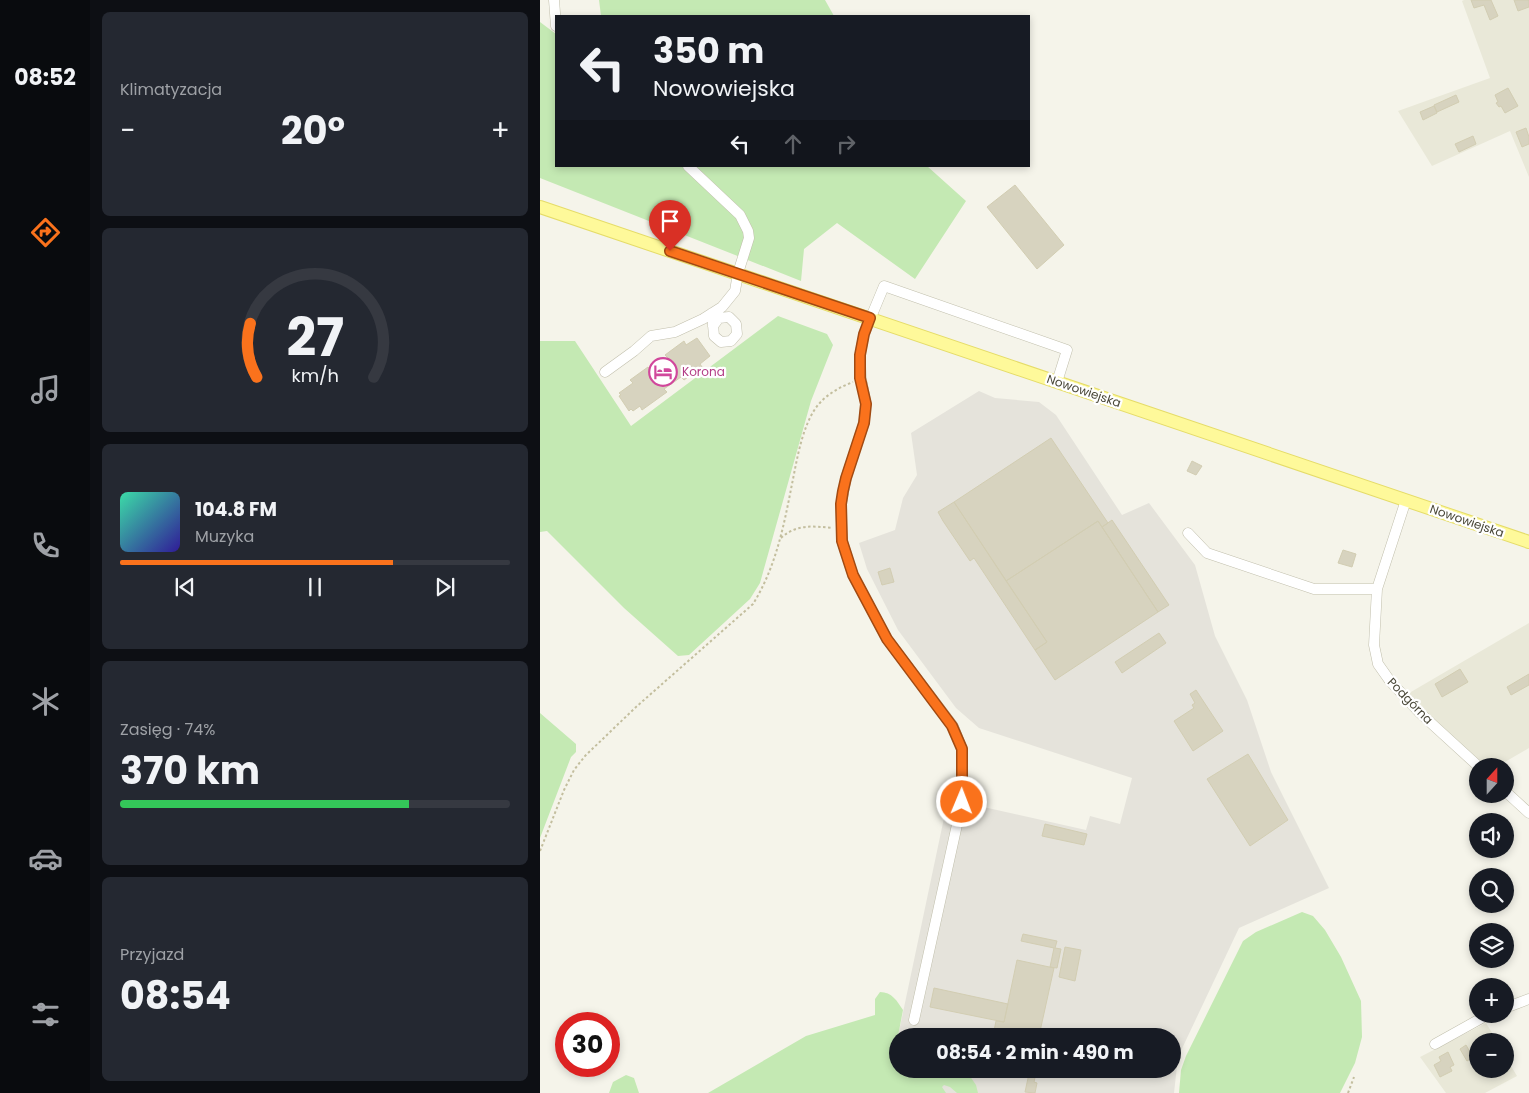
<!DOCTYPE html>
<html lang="pl">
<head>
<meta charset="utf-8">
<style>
  body { margin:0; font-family:Poppins,sans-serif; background:#242831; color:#f1f3f6; height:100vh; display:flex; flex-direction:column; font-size:19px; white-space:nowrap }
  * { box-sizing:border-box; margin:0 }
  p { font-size:16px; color:#9ea1a6 }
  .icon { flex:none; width:28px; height:28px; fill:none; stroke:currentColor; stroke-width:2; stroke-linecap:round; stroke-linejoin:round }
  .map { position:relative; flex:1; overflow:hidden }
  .drawer { display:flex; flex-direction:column; gap:12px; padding:12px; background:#0d0f14; width:450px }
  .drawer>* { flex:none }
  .hud { position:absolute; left:15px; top:15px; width:475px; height:152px; border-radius:0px; box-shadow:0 2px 8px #0003; background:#171b24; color:#f1f3f6; overflow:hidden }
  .needle { width:32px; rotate:21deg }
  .fabs { position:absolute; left:929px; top:758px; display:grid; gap:10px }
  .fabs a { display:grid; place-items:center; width:45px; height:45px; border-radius:50%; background:#171b24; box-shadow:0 2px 8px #0003; font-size:25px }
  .speed { position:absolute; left:15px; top:1012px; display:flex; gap:10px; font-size:25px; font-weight:700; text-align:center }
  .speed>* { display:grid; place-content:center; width:65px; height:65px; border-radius:50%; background:#171b24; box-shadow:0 2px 8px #0003; line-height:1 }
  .speed .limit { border:8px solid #d22; background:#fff; color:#111 }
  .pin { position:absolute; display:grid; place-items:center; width:42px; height:42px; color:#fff; margin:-51px -21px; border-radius:50% 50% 50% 0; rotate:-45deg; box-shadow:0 0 5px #0007 }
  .pin .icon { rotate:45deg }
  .me { position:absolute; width:55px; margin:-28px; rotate:1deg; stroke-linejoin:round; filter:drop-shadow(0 0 4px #0008) }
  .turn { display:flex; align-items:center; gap:18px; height:105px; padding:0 15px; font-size:22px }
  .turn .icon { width:65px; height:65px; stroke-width:2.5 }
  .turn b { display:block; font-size:35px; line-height:42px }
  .lanes { display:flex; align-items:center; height:48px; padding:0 15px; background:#0003; justify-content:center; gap:25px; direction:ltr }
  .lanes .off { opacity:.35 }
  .big { font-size:38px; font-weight:700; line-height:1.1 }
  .drawer .card { flex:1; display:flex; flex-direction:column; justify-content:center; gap:8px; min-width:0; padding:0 18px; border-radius:8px; background:#242831 }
  .drawer .dial { align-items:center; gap:0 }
  .dial svg { height:130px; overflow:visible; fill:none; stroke:#363941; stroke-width:7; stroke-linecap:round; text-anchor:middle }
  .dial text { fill:#f1f3f6; stroke:none }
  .song { display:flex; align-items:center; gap:15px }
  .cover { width:60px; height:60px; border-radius:8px; background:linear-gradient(135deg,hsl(160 70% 55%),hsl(250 70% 35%)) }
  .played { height:5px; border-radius:2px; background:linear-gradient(90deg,#fa721c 70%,#363941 70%) }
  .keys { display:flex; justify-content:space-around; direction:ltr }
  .heat { display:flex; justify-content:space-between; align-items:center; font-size:28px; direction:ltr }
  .charge { height:8px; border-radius:4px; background:linear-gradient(90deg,#34c759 74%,#363941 0) }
  .trip { position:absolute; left:349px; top:1028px; width:292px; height:50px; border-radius:25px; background:#171b24; box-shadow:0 2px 8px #0003; font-weight:700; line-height:50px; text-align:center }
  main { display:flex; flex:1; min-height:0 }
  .tabs { display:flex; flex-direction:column; width:90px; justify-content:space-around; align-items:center; background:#090b0e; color:#9ea1a6 }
  .tabs .icon { width:35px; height:35px }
  .tabs .current { color:#fa721c }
  .tabs b { font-size:22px; color:#f1f3f6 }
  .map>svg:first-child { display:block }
  .residential { fill:#e9e8d8 }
  .industrial { fill:#e5e3db }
  .green { fill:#c4e9b3 }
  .building { fill:#d7d3bf; stroke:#d2cdb2 }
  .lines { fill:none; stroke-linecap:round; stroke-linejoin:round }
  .minor-casing { stroke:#c1bfac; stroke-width:11 }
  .major-casing { stroke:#e5dc69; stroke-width:14 }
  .path { stroke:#c3be9e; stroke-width:2; stroke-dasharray:2.5 2.5; stroke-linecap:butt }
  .minor { stroke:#fff; stroke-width:10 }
  .major { stroke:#fef99a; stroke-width:12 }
  .route-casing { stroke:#a24a12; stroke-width:12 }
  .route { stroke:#fa721c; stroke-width:9 }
  .labels { text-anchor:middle; stroke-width:4.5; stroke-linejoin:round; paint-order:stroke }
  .hotel-label { font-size:12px; fill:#b23c85; stroke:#fff; text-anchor:start }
  .street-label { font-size:12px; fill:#494738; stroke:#fff }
</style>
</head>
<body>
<main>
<nav class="tabs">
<b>08:52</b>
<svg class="icon current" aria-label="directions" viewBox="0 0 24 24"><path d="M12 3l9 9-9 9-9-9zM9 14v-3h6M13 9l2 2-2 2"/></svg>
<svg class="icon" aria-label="music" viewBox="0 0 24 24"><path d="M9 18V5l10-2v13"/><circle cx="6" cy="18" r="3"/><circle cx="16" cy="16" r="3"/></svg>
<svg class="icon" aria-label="phone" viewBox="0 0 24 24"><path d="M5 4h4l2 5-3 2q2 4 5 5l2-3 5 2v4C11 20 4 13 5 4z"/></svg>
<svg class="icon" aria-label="climate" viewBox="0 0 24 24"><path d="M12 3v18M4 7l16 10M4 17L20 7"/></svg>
<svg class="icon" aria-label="car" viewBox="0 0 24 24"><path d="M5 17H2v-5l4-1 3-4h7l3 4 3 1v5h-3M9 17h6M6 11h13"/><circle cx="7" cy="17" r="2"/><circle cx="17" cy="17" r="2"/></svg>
<svg class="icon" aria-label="filters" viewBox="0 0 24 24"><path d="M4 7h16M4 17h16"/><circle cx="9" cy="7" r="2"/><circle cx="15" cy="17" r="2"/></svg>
</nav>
<section class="drawer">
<div class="card"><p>Klimatyzacja</p>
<div class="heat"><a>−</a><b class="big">20°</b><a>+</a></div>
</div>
<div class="card dial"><svg viewBox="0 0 100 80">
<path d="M14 69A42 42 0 1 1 86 69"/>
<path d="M14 69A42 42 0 0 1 10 36" stroke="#fa721c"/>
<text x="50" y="56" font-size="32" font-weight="700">27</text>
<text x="50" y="72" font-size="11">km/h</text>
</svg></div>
<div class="card">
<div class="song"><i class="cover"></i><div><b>104.8 FM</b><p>Muzyka</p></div></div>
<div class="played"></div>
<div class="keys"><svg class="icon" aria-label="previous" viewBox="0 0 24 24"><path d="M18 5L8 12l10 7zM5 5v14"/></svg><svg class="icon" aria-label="pause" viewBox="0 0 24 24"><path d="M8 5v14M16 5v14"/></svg><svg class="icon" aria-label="next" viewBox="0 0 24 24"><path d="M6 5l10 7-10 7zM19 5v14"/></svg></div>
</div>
<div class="card"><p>Zasięg · 74%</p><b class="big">370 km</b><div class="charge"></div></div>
<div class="card"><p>Przyjazd</p><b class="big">08:54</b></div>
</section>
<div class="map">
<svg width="989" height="1093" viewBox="0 0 989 1093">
  <rect width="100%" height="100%" fill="#f5f4ea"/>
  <path class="residential" d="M924 0H989V177L970 131 892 166 858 111 950 78 922 1Z
    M989 623V748L958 766H938L864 696Z
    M946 1023 957 1041H938V1069H965V1056L977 1076 945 1093H906L880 1057Z"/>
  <path class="industrial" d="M439 391 455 398 499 402 516 415 582 515 609 503 655 565 675 636 707 700 731 772 789 888 699 928 638 1057 634 1093H400L378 1069H632V1036H358L408 799 546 830 550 816 580 824 592 778 439 728 416 708 358 630 327 569 319 543 355 530 363 498 377 475 371 433Z"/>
  <path class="green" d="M59 0H285L294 16H61Z
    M0 22 16 34V166H387L426 201 375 279 297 223 264 249 261 281 0 178Z
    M238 316 287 334 293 345 271 401 220 583 210 599 149 655 138 656 84 608 7 531 0 532V341H35L91 426Z
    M0 713 36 744V752L31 757 0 838Z
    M762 912 773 916 785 930 801 957 821 1001 822 1037 815 1063 800 1093H639L641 1070 646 1056 703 941 716 932Z
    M340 992C352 992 357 1001 363 1010L358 1036V1069H425L436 1085 438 1093H417L410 1087 404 1085 402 1087 406 1093H168L266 1036 335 1015V999Z
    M86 1075 94 1078 99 1093H69L73 1082Z"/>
  <path class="building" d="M931 0H951L958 16 950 20 944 5 934 8Z
    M974 0H989V7L978 11Z
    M968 88 978 106 965 113 961 106 959 107 956 103 958 102 955 95Z
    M916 95 919 102 897 112 894 105Z
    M894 106 897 113 883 120 880 112Z
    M986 128 989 137V144L982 147 976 132Z
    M933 136 936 144 919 152 915 144Z
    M475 185 524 245 497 269 447 207Z
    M157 338 170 356 160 364 162 367 144 380 141 377 124 389 127 392 102 410 100 406 93 411 91 409 89 411 79 396 81 395 79 393 93 383 90 380 108 367 111 370 128 358 125 355 144 341 146 345Z
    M511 438 568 523 562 527 558 521 466 581 414 502Z
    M652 461 662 466 656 475 647 471Z
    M414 502 507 642 495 650 434 558 430 561 403 521 398 512Z
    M572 520 629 605 618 612 562 527Z
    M558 521 618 612 515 680 495 650 507 642 466 581Z
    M803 550 816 554 812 567 798 563Z
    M350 568 354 582 342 585 338 572Z
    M619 633 626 643 582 673 575 662Z
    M920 669 928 682 902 697 895 684Z
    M989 674V685L971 695 967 687Z
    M656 690 683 731 653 751 634 721 654 708 652 705 655 703 650 694Z
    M708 754 748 820 710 846 667 779Z
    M505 824 547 834 544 845 502 836Z
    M483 934 517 941 515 948 521 949 517 968 510 967 514 948 481 941Z
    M525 947 541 950 535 981 519 977Z
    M477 960 514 968 499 1036H453L456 1021 464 1022Z
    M394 988 468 1004 464 1022 390 1007Z
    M926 1045 930 1052 934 1049 933 1047 938 1045V1065L936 1066 932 1058 927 1061 920 1049Z
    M908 1052 914 1065 910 1067 912 1071 900 1077 894 1065 901 1061 899 1057Z
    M490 1069H497L494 1082 497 1083 495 1093 485 1092Z"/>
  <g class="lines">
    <defs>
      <path id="minor" d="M14 0 16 26
        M172 313 174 336 181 342 191 341 197 334 196 324 189 317 179 318 173 326
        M65 372 94 351 111 336 135 332 163 319 182 307 195 291 198 273 209 238 208 231 200 215 148 166
        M866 500 837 589 834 645 838 664 850 681 880 713 938 766
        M648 533 667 553 774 589H837
        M965 791 989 813
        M965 1008 989 999
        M374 1020 422 802V749L413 726 347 639 313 575 302 541 301 505 306 478 324 423 326 404 321 378 320 355 324 334 344 286 527 350 517 382
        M895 1044 949 1014"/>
      <path id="major" d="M0 207 989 542"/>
    </defs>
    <use href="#minor" class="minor-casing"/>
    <use href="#major" class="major-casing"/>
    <path class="path" d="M241 538C256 524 273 526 292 528
      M0 851 24 790 34 770 45 756 96 707 213 604C236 567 244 525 252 484 257 460 262 425 278 405 287 394 300 387 313 382
      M808 1093 814 1077"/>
    <use href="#minor" class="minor"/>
    <use href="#major" class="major"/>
  </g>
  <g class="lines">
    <defs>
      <path id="route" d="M130 251 330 318 324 334 320 355V378L326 404 324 423 306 478 303 491 301 504 302 541 313 575 347 639 412 726 422 749V802"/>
    </defs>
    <use href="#route" class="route-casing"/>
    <use href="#route" class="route"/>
  </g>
  <defs>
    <symbol id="hotel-ring" viewBox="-11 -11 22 22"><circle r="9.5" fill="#fff" stroke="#d1479c" stroke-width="1.5"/><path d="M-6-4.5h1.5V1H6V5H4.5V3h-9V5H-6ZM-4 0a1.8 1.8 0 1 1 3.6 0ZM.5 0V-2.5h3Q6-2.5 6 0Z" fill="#d1479c"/></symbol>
  </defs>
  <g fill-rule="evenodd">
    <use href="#hotel-ring" x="107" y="356" width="32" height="32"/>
  </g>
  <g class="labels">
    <g class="hotel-label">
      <text x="142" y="376">Korona</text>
    </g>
    <g class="street-label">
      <text transform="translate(544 391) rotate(19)" y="4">Nowowiejska</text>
      <text transform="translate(927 521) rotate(19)" y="4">Nowowiejska</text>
      <text transform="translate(870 701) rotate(46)" y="4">Podgórna</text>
    </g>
  </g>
</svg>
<div class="fabs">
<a><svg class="needle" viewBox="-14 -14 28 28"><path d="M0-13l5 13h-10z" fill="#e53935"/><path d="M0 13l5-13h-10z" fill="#9ea1a6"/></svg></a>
<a><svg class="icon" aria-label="sound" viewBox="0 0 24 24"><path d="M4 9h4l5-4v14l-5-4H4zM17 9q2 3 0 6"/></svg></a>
<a><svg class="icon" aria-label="search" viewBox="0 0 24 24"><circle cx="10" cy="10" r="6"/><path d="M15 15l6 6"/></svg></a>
<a><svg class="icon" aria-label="layers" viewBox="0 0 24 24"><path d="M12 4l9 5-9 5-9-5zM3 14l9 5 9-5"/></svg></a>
<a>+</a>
<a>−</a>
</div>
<div class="speed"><div class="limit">30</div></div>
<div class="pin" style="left:130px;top:251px;background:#d93025"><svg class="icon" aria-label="arrive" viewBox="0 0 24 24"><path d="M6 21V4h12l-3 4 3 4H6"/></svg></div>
<svg class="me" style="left:422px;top:802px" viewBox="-20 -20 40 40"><circle r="17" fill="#fa721c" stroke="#fff" stroke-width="3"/><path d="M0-11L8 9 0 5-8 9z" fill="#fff"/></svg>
<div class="trip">08:54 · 2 min · 490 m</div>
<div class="hud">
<div class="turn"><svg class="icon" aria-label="left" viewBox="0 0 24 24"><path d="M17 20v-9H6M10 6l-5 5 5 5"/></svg><div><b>350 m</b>Nowowiejska</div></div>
<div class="lanes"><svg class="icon" aria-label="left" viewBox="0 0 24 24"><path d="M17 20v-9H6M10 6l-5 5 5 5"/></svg><svg class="icon off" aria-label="ahead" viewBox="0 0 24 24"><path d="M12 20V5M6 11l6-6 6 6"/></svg><svg class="icon off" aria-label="right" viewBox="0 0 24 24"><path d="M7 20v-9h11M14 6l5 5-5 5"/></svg></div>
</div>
</div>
</main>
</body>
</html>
